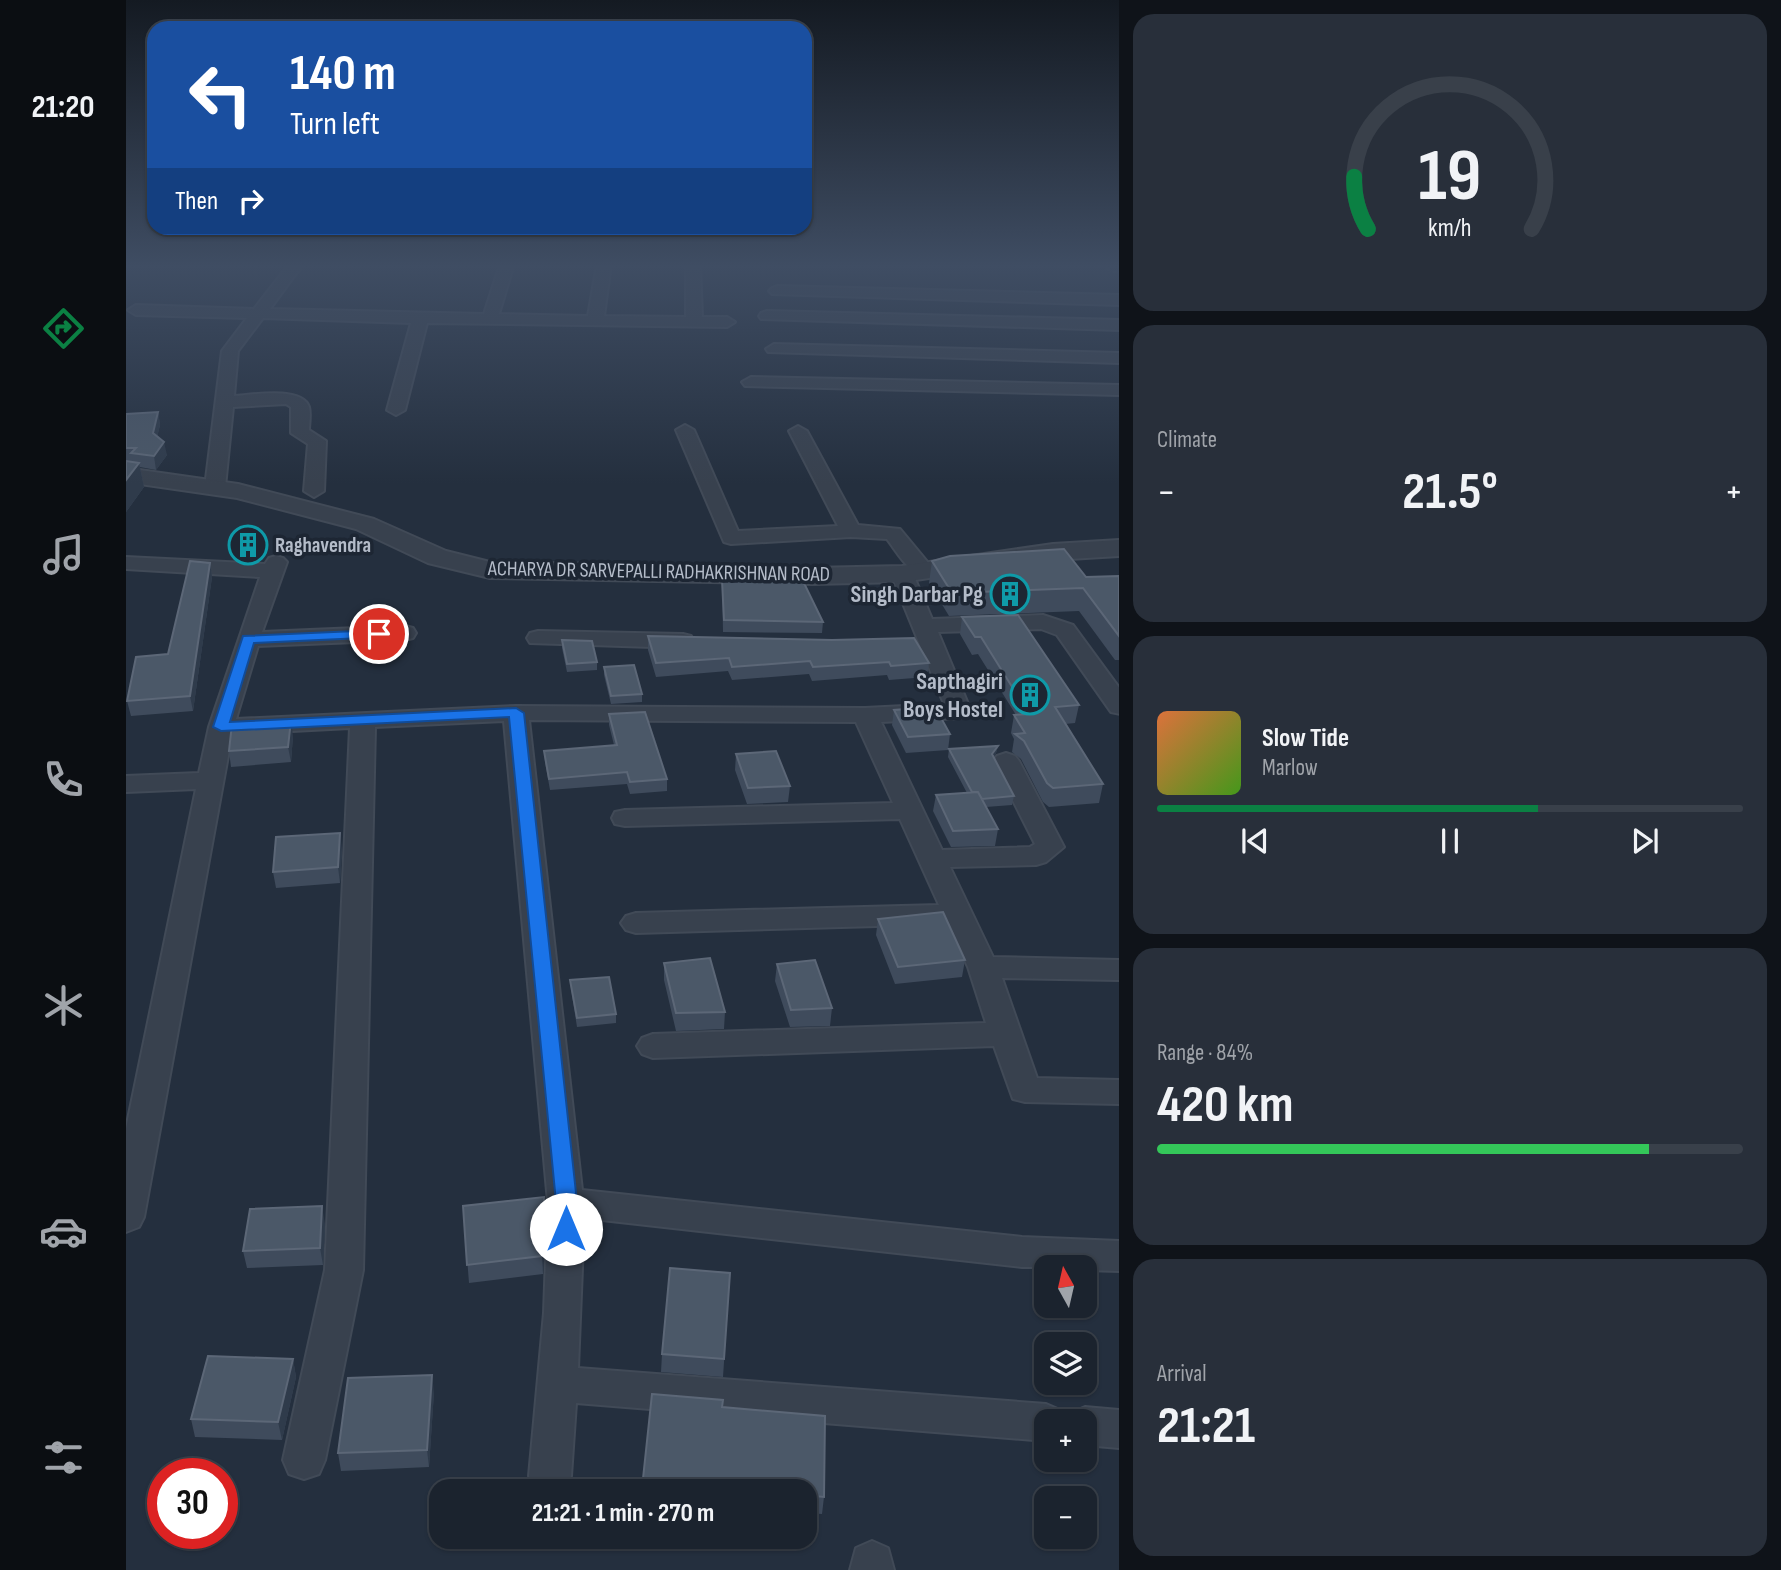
<!DOCTYPE html>
<html lang="en">
<head>
<meta charset="utf-8">
<style>
  body { margin:0; font-family:"Sofia Sans Condensed",sans-serif; background:#282f3a; color:#f1f3f6; height:100vh; display:flex; flex-direction:column; font-size:26px; white-space:nowrap }
  * { box-sizing:border-box; margin:0 }
  p { font-size:23px; color:#a0a4aa }
  .icon { flex:none; width:38px; height:38px; fill:none; stroke:currentColor; stroke-width:2; stroke-linecap:round; stroke-linejoin:round }
  .map { position:relative; flex:1; overflow:hidden }
  .details { display:flex; flex-direction:column; gap:14px; padding:14px; background:#0f1319; width:662px }
  .details>* { flex:none }
  .banner { position:absolute; left:21px; top:21px; width:665px; height:214px; border-radius:21px; box-shadow:0 2px 5px #0004,0 0 0 2px #39404a; background:#1a4fa0; color:#fff; overflow:hidden }
  .needle { width:46px; rotate:352deg }
  .fabs { position:absolute; left:908px; top:1255px; display:grid; gap:14px }
  .fabs a { display:grid; place-items:center; width:63px; height:63px; border-radius:14px; background:#1b232e; box-shadow:0 2px 5px #0004,0 0 0 2px #39404a; font-size:35px }
  .speed { position:absolute; left:21px; top:1458px; display:flex; gap:14px; font-size:35px; font-weight:700; text-align:center }
  .speed>* { display:grid; place-content:center; width:91px; height:91px; border-radius:50%; background:#1b232e; box-shadow:0 2px 5px #0004,0 0 0 2px #39404a; line-height:1 }
  .speed .limit { border:10px solid #d22; background:#fff; color:#111 }
  .pin { position:absolute; display:grid; place-items:center; width:60px; height:60px; color:#fff; margin:-30px; border:4px solid #fff; border-radius:50%; box-shadow:0 2px 7px #0007 }
  .me { position:absolute; width:77px; margin:-38px; rotate:0deg; stroke-linejoin:round; filter:drop-shadow(0 0 5px #0008) }
  .turn { display:flex; align-items:center; gap:24px; height:147px; padding:0 28px; font-size:32px }
  .turn .icon { width:91px; height:91px; stroke-width:2.5 }
  .turn b { display:block; font-size:49px; line-height:60px }
  .then { display:flex; align-items:center; height:66px; padding:0 28px; background:#0003; gap:14px; font-size:26px }
  .big { font-size:52px; font-weight:700; line-height:1.1 }
  .details .card { flex:1; display:flex; flex-direction:column; justify-content:center; gap:10px; min-width:0; padding:0 24px; border-radius:21px; background:#282f3a }
  .details .dial { align-items:center; gap:0 }
  .dial svg { height:182px; overflow:visible; fill:none; stroke:#39404a; stroke-width:7; stroke-linecap:round; text-anchor:middle }
  .dial text { fill:#f1f3f6; stroke:none }
  .song { display:flex; align-items:center; gap:21px }
  .cover { width:84px; height:84px; border-radius:10px; background:linear-gradient(135deg,hsl(20 70% 55%),hsl(100 70% 35%)) }
  .played { height:7px; border-radius:4px; background:linear-gradient(90deg,#0b8043 65%,#39404a 65%) }
  .keys { display:flex; justify-content:space-around; direction:ltr }
  .heat { display:flex; justify-content:space-between; align-items:center; font-size:38px; direction:ltr }
  .charge { height:10px; border-radius:5px; background:linear-gradient(90deg,#34c759 84%,#39404a 0) }
  .trip { position:absolute; left:303px; top:1479px; width:388px; height:70px; border-radius:21px; background:#1b232e; box-shadow:0 2px 5px #0004,0 0 0 2px #39404a; font-weight:700; line-height:70px; text-align:center }
  main { display:flex; flex:1; min-height:0 }
  .dock { display:flex; flex-direction:column; width:126px; justify-content:space-around; align-items:center; background:#0b0e12; color:#a0a4aa }
  .dock .icon { width:49px; height:49px }
  .dock .on { color:#0b8043 }
  .dock b { font-size:32px; color:#f1f3f6 }
  .map>svg:first-child { display:block }
  .lines { fill:none; stroke-linecap:round; stroke-linejoin:round }
  .minor-casing { stroke:#414a57; stroke-width:4 }
  .tertiary-casing { stroke:#414a57; stroke-width:4 }
  .path { stroke:#3f5557; stroke-width:2.5; stroke-dasharray:3.5 3.5; stroke-linecap:butt }
  .minor { fill:#38414e; fill-rule:evenodd }
  .tertiary { fill:#38414e; fill-rule:evenodd }
  .wall { fill:#3f4b5c }
  .shaded-wall { fill:#2f3b4b }
  .building { fill:#4b5868; stroke:#5c6777; stroke-width:2 }
  .route { fill:#1a73e8; stroke:#114b97; stroke-width:2 }
  .labels { text-anchor:middle; stroke-width:7; stroke-linejoin:round; paint-order:stroke }
  .far-poi-label { font-size:21px; font-weight:bold; fill:#b4bcc9; stroke:#1d2633; text-anchor:start }
  .far-street-label { font-size:21px; fill:#b4bcc9; stroke:#1d2633 }
  .poi-label { font-size:24px; font-weight:bold; fill:#b4bcc9; stroke:#1d2633; text-anchor:end }
</style>
</head>
<body>
<main>
<nav class="dock">
<b>21:20</b>
<svg class="icon on" aria-label="directions" viewBox="0 0 24 24"><path d="M12 3l9 9-9 9-9-9zM9 14v-3h6M13 9l2 2-2 2"/></svg>
<svg class="icon" aria-label="music" viewBox="0 0 24 24"><path d="M9 18V5l10-2v13"/><circle cx="6" cy="18" r="3"/><circle cx="16" cy="16" r="3"/></svg>
<svg class="icon" aria-label="phone" viewBox="0 0 24 24"><path d="M5 4h4l2 5-3 2q2 4 5 5l2-3 5 2v4C11 20 4 13 5 4z"/></svg>
<svg class="icon" aria-label="climate" viewBox="0 0 24 24"><path d="M12 3v18M4 7l16 10M4 17L20 7"/></svg>
<svg class="icon" aria-label="car" viewBox="0 0 24 24"><path d="M5 17H2v-5l4-1 3-4h7l3 4 3 1v5h-3M9 17h6M6 11h13"/><circle cx="7" cy="17" r="2"/><circle cx="17" cy="17" r="2"/></svg>
<svg class="icon" aria-label="filters" viewBox="0 0 24 24"><path d="M4 7h16M4 17h16"/><circle cx="9" cy="7" r="2"/><circle cx="15" cy="17" r="2"/></svg>
</nav>
<div class="map">
<svg width="994" height="1570" viewBox="0 0 994 1570">
  <rect width="100%" height="100%" fill="#242f3e"/>
  <g class="lines">
    <defs>
      <path id="minor" d="M163 264H177L144 309 358 314 374 264H388L373 314 462 316 471 264H485L478 316 560 317V264H574L576 317H601L609 322 601 327 301 323 279 410 270 415 261 410 285 323 137 318 112 351 108 396C125 395 176 386 183 407 185 414 183 424 183 430L200 441 198 491 188 497 178 491 182 444 165 433V407L160 404 107 407 99 487 89 493 82 491 79 487 96 351 121 318 10 315 2 310 10 305 128 309Z
        M651 286 994 295V305L646 294 643 291 646 288Z
        M641 311 994 320V330L635 319 633 316 635 313Z
        M648 344 994 353V363L642 352 640 349Z
        M625 377 994 385V395L619 386 616 382Z
        M559 425 568 430 612 531 712 526 663 431 672 426 681 431 732 525 774 529 808 570 805 575C785 579 772 553 761 539L725 537 605 544 598 542 550 430Z
        M150 556 157 558 161 562 136 632 279 626 287 628 290 633 287 638 279 640 132 646 110 719 390 706 739 708 818 704 765 574 768 569H784L787 574 806 619 917 615 947 625 994 689V714L985 712 931 635 915 629 812 632 845 711 842 716 833 718 755 722 816 850 904 847 909 844 867 761 871 756 880 753 889 756 893 761 938 847 920 862 910 865 824 867 867 957 994 960V980L876 978 911 1078 994 1080V1104L899 1102 887 1099 868 1046 527 1058 516 1054 511 1046 516 1038 527 1034 860 1023 842 967 822 924 510 933 500 930 495 923 500 916 510 913 813 905 774 819 499 826 489 824 486 818 489 812 499 810 767 803 730 722 403 720 456 1190 896 1237 994 1241V1271L959 1270V1267H896L458 1218 452 1368 920 1404 934 1410 939 1421H920V1441L450 1403 445 1476 439 1490H409L403 1476 418 1313 422 1202 378 721 249 727 237 1270 199 1460 193 1474 178 1479 163 1474 157 1460 199 1270 224 728 106 734 18 1217 13 1227 0 1232V1129L70 789 0 792V776L73 773 83 727 134 577 0 569V557L139 564 143 558Z
        M412 631 557 634 565 636 568 641 565 646 557 648 404 643 401 638 404 633Z
        M959 1407 994 1410V1448L959 1445V1421H941L945 1413Z
        M746 1541 762 1548 768 1570H724L730 1548Z"/>
      <path id="tertiary" d="M0 468 112 484 248 519 320 551 364 562 686 568 776 566 927 544 994 540V556L927 560 776 582 686 584 364 578 302 563 230 529 111 498 0 482Z"/>
    </defs>
    <use href="#minor" class="minor-casing"/>
    <use href="#tertiary" class="tertiary-casing"/>
    <path class="path" d="M967 264 994 274"/>
    <use href="#minor" class="minor"/>
    <use href="#tertiary" class="tertiary"/>
  </g>
  <path class="wall" d="M32 412 34 425 31 437 41 455 30 470 14 467 18 487 0 512V414Z
    M806 561 960 577 993 576V660H989L953 611 823 616 803 583Z
    M84 563 86 577 67 711 5 716 1 701 42 654Z
    M596 580 697 622 696 633 597 632Z
    M836 617 953 705 949 723 939 724 977 784 973 803 923 807 917 802 895 759 886 752 888 739 885 733 888 715H890L852 654 846 655 834 634Z
    M522 636 803 663 801 677 763 680 761 675 686 681 683 674 606 680 602 671 530 677 522 650Z
    M436 640 471 662V670L441 672 436 648Z
    M478 667 516 694V702L485 704 478 675Z
    M768 710 824 734 822 750 780 753 766 725Z
    M483 714 541 779V791L504 794 501 784 424 790 419 762 418 751 488 745 483 725Z
    M167 736 165 762 105 767 103 751Z
    M872 746 870 753 868 757 888 796 886 805 860 807 872 829 869 846 825 847 807 811 810 795 841 793 822 757 823 749Z
    M610 754 664 786 662 802 621 804 609 770Z
    M216 849 214 883 150 888 147 872Z
    M752 919 839 960 836 977 769 984 750 935Z
    M538 963 599 1012 598 1029 550 1031 538 980Z
    M651 964 706 1008 704 1026 664 1027 649 981Z
    M444 980 490 1014V1023L451 1027 445 989Z
    M418 1197 419 1215 417 1274 343 1283 337 1206Z
    M199 1224 197 1265 121 1268 117 1251Z
    M604 1273 597 1377 535 1372 536 1354Z
    M167 1359 170 1377 156 1440 69 1437 65 1419Z
    M308 1392 303 1467 215 1471 212 1453Z
    M526 1394 596 1407 698 1497 696 1514 679 1513V1491H516Z"/>
  <path class="shaded-wall" d="M32 412 34 425 29 446 27 433Z
    M38 442 41 455 30 470 28 456Z
    M13 463 18 487 0 512V480Z
    M84 563 86 577 67 711 64 696Z
    M165 720 167 736 165 762 162 747Z
    M872 746 870 753 865 762 866 754Z
    M214 833 216 849 214 883 212 867Z
    M418 1197 419 1215 417 1274 416 1256Z
    M196 1206 199 1224 197 1265 194 1248Z
    M167 1359 170 1377 156 1440 152 1422Z
    M306 1375 308 1392 303 1467 301 1450Z"/>
  <path class="building" d="M32 412 27 433 38 442 28 456 5 453 10 448H0V414Z
    M0 461 13 463 0 480Z
    M938 549 960 577 993 576V636L957 588 826 593 806 561 824 556Z
    M64 561 84 563 64 696 1 701 10 657 42 654Z
    M596 580 677 581 697 622 598 620Z
    M892 615 953 705 929 707 977 784 927 788 921 783 898 741 889 734 899 733 888 715 903 714 855 637H849L836 617Z
    M522 636 706 640 788 638 803 663 765 666 763 662 687 667 684 661 606 667 603 658 530 663Z
    M436 640 466 641 471 662 441 664Z
    M508 665 516 694 485 696 478 667Z
    M809 707 824 734 782 737 768 710Z
    M519 712 541 779 504 782 501 772 423 779 418 751 491 745 483 714Z
    M165 720 162 747 103 751 106 724Z
    M872 746 866 754 888 796 856 799 852 792H846L823 749Z
    M650 751 664 786 622 788 610 754Z
    M852 792 872 829 827 831 810 795Z
    M214 833 212 867 147 872 150 837Z
    M817 912 839 960 772 967 752 919Z
    M584 958 599 1012 550 1013 538 963Z
    M689 960 706 1008 665 1010 651 964Z
    M483 977 490 1014 451 1018 444 980Z
    M418 1197 416 1256 341 1265 337 1206Z
    M196 1206 194 1248 117 1251 124 1209Z
    M544 1268 604 1273 598 1359 536 1354Z
    M82 1356 167 1359 152 1422 65 1419Z
    M306 1375 301 1450 212 1453 222 1378Z
    M526 1394 597 1400 596 1407 699 1416 698 1497 679 1495V1491H635L592 1487V1491H547L516 1488Z"/>
  <linearGradient id="sky" x2="0" y2="1"><stop stop-color="#141a22"/><stop offset="0.55" stop-color="#3f4d63"/><stop offset="1" stop-color="#3f4d63" stop-opacity="0"/></linearGradient>
  <rect width="994" height="484" fill="url(#sky)"/>
  <path class="route" d="M253 630 260 634 258 637 128 643 104 722 390 708 398 713 451 1202V1229L448 1236 440 1238 432 1236 429 1229 430 1202 383 717 95 731 87 727 117 636Z"/>
  <defs>
    <symbol id="building-ring" viewBox="-11 -11 22 22"><circle r="9.5" fill="#1d2633" stroke="#0f9aa8" stroke-width="1.5"/><path d="M-4-6H4V6H1V3H-1V6H-4ZM-2.5-4.3h1.7v1.8h-1.7ZM.8-4.3h1.7v1.8H.8ZM-2.5-1h1.7V.8h-1.7ZM.8-1h1.7V.8H.8Z" fill="#0f9aa8"/></symbol>
  </defs>
  <g fill-rule="evenodd">
    <use href="#building-ring" x="100" y="523" width="44" height="44"/>
    <use href="#building-ring" x="862" y="572" width="44" height="44"/>
    <use href="#building-ring" x="882" y="673" width="44" height="44"/>
  </g>
  <g class="labels">
    <g class="far-poi-label">
      <text x="149" y="552">Raghavendra</text>
    </g>
    <g class="far-street-label">
      <text transform="translate(533 571) rotate(1)" y="7">ACHARYA DR SARVEPALLI RADHAKRISHNAN ROAD</text>
    </g>
    <g class="poi-label">
      <text x="857" y="602">Singh Darbar Pg</text>
      <text x="877" y="689">Sapthagiri<tspan x="877" dy="28">Boys Hostel</tspan></text>
    </g>
  </g>
</svg>
<div class="fabs">
<a><svg class="needle" viewBox="-14 -14 28 28"><path d="M0-13l5 13h-10z" fill="#e53935"/><path d="M0 13l5-13h-10z" fill="#a0a4aa"/></svg></a>
<a><svg class="icon" aria-label="layers" viewBox="0 0 24 24"><path d="M12 4l9 5-9 5-9-5zM3 14l9 5 9-5"/></svg></a>
<a>+</a>
<a>−</a>
</div>
<div class="speed"><div class="limit">30</div></div>
<div class="pin" style="left:253px;top:634px;background:#d93025"><svg class="icon" aria-label="arrive" viewBox="0 0 24 24"><path d="M6 21V4h12l-3 4 3 4H6"/></svg></div>
<svg class="me" style="left:440px;top:1229px" viewBox="-20 -20 40 40"><circle r="19" fill="#fff"/><path d="M0-13L10 11 0 6-10 11z" fill="#1a73e8"/></svg>
<div class="trip">21:21 · 1 min · 270 m</div>
<div class="banner">
<div class="turn"><svg class="icon" aria-label="left" viewBox="0 0 24 24"><path d="M17 20v-9H6M10 6l-5 5 5 5"/></svg><div><b>140 m</b>Turn left</div></div>
<div class="then">Then<svg class="icon" aria-label="right" viewBox="0 0 24 24"><path d="M7 20v-9h11M14 6l5 5-5 5"/></svg></div>
</div>
</div>
<section class="details">
<div class="card dial"><svg viewBox="0 0 100 80">
<path d="M14 69A42 42 0 1 1 86 69"/>
<path d="M14 69A42 42 0 0 1 8 46" stroke="#0b8043"/>
<text x="50" y="56" font-size="32" font-weight="700">19</text>
<text x="50" y="72" font-size="11">km/h</text>
</svg></div>
<div class="card"><p>Climate</p>
<div class="heat"><a>−</a><b class="big">21.5°</b><a>+</a></div>
</div>
<div class="card">
<div class="song"><i class="cover"></i><div><b>Slow Tide</b><p>Marlow</p></div></div>
<div class="played"></div>
<div class="keys"><svg class="icon" aria-label="previous" viewBox="0 0 24 24"><path d="M18 5L8 12l10 7zM5 5v14"/></svg><svg class="icon" aria-label="pause" viewBox="0 0 24 24"><path d="M8 5v14M16 5v14"/></svg><svg class="icon" aria-label="next" viewBox="0 0 24 24"><path d="M6 5l10 7-10 7zM19 5v14"/></svg></div>
</div>
<div class="card"><p>Range · 84%</p><b class="big">420 km</b><div class="charge"></div></div>
<div class="card"><p>Arrival</p><b class="big">21:21</b></div>
</section>
</main>
</body>
</html>
